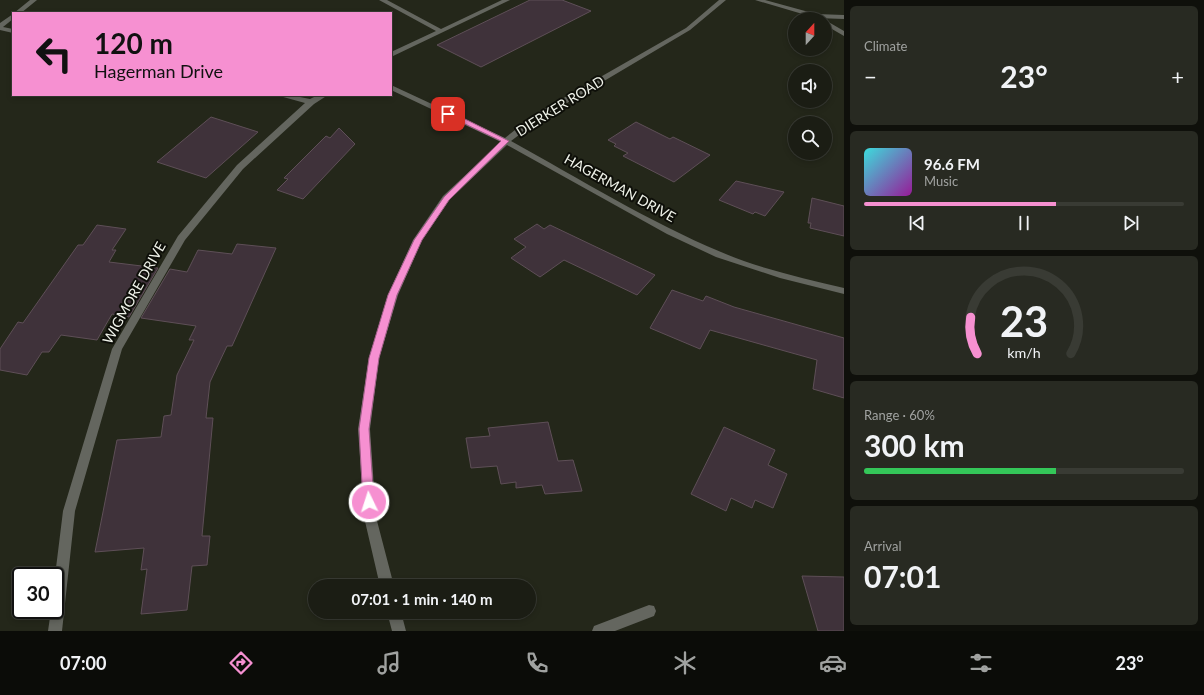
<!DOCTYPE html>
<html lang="en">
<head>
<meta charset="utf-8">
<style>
	:root { --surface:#1b1d14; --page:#282a22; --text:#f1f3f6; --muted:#a0a2a0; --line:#393b34; --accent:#f690d1 }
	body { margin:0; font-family:Lato,sans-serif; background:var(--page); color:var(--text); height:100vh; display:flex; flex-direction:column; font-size:15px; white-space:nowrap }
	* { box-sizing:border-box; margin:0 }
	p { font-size:13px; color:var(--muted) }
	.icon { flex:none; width:22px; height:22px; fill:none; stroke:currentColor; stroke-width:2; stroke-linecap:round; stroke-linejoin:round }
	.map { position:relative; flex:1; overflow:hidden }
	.details { display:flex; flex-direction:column; gap:6px; padding:6px; background:#0f100b; width:360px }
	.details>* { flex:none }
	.top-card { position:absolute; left:12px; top:12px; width:380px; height:84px; border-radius:0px; box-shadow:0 2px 6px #0003,0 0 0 1px var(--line); background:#f690d1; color:#111; overflow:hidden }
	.needle { width:26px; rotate:21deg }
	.fabs { position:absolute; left:788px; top:12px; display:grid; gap:8px }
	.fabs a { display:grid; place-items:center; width:44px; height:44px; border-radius:50%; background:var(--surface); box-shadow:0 2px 6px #0003,0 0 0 1px var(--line); font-size:20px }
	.speed { position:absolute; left:12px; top:567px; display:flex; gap:8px; font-size:20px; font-weight:700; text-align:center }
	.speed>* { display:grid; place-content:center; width:52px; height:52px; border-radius:50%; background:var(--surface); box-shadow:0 2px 6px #0003,0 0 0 1px var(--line); line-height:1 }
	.speed .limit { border:2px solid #111; border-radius:6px; background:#fff; color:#111 }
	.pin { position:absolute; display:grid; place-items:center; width:34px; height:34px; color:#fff; margin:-17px; border-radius:8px; box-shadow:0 2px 6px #0006 }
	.me { position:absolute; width:44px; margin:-22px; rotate:356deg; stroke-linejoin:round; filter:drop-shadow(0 0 3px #0008) }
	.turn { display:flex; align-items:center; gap:14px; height:84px; padding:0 16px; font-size:18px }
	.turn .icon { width:52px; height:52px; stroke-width:2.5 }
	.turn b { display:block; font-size:28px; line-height:34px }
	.big { font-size:30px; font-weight:700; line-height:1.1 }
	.details .card { flex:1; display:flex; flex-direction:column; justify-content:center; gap:6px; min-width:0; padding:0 14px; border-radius:6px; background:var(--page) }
	.details .dial { align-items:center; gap:0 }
	.dial svg { height:104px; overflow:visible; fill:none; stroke:var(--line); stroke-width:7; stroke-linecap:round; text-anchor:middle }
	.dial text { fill:var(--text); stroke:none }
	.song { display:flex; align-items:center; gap:12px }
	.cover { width:48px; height:48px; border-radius:6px; background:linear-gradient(135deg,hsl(180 70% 55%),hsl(300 70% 35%)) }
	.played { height:4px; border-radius:2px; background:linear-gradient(90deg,var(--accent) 60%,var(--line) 60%) }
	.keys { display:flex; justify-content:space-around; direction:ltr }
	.heat { display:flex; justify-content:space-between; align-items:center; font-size:22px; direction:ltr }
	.charge { height:6px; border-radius:3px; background:linear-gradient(90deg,#34c759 60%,var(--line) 0) }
	.trip { position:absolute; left:308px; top:579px; width:228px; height:40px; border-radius:20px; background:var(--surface); box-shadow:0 2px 6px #0003,0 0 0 1px var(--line); font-weight:700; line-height:40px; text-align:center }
	.tab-bar { display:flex; height:64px; justify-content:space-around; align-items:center; background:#0b0c08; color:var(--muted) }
	.tab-bar .icon { width:28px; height:28px }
	.tab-bar .current { color:var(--accent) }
	.tab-bar b { font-size:18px; color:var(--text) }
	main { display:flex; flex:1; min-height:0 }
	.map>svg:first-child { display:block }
	.building { fill:#3f323a; stroke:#5e4f57 }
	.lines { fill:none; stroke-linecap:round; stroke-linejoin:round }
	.lane { fill:#64665f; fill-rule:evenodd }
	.street { fill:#64665f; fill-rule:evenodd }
	.route { fill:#f690d1; stroke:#a05e88 }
	.labels { text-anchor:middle; stroke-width:4; stroke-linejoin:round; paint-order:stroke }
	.street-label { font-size:14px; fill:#eff2e9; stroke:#0e0f09 }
</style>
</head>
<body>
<main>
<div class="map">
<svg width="844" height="631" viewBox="0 0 844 631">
	<rect width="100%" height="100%" fill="#24271a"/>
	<path class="building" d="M 530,0 L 562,0 L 591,11 L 481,67 L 437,45 Z
		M 211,117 L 258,132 L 206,178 L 157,162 Z
		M 636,122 L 670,139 L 673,137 L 710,155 L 674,182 L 623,156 L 628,153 L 614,146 L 616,144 L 608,140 Z
		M 339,128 L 355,144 L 303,199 L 277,190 L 288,179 L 284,178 L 326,136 L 330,138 Z
		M 736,181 L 784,192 L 765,216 L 755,212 L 753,214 L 719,200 Z
		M 812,198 L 844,206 L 844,236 L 810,228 L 811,223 L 808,223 Z
		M 537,224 L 544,229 L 550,225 L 655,275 L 637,295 L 564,260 L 540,277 L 511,258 L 526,247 L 514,239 Z
		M 97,225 L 126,229 L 112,250 L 116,250 L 109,262 L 158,268 L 129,317 L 112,314 L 97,340 L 61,335 L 49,352 L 42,352 L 27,375 L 0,370 L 0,349 L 18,322 L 23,323 L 78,245 L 83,245 Z
		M 237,244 L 276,248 L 232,346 L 227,346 L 210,382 L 206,418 L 213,418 L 202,536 L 210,536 L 207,565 L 192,566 L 187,610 L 141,614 L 147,569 L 141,570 L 144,548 L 95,552 L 103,512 L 117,440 L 161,437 L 164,416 L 171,415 L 177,375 L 194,340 L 189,340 L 196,326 L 141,318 L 170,269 L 187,272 L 198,250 L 232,254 Z
		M 672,290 L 703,301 L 706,296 L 734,307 L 844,338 L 844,398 L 813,389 L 817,360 L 710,330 L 700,349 L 650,328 Z
		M 548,422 L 558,461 L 573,460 L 582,491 L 545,494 L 542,485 L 516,488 L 516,482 L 501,484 L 497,466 L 471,468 L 466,438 L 490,436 L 488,428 Z
		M 724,427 L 775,450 L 768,465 L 787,474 L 773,508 L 755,500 L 752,508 L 731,498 L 726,511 L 691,494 Z
		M 802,576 L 844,577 L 844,631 L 818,631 Z"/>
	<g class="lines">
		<path class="lane" d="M 755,0 L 765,0 L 816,14 L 844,15 L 844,19 L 816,18 Z
			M 825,20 L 844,31 L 844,36 L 825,25 Z"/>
		<path class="street" d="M 30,0 L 37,0 L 21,13 L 14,13 Z
			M 379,0 L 387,0 L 441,29 L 502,0 L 510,0 L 391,57 L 391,52 L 436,31 Z
			M 719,0 L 726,0 L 690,30 L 540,119 L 511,141 C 580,179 649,222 721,252 C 760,269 803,278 844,288 L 844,294 L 780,278 L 716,257 L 667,234 L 507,145 L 449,200 L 422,240 L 398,295 L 379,358 L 370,429 L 376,517 L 394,586 L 380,586 L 364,517 L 358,429 L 369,358 L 388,295 L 413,240 L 443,196 L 501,142 L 391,90 L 391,85 L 505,138 L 534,115 L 686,28 Z
			M 13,14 L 13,19 L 3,27 L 13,29 L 13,33 L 0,30 L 0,23 Z
			M 276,95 L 290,95 L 310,99 L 318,95 L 328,95 L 314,104 L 243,169 L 185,240 L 122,349 L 75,511 L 62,631 L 48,631 L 51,610 L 55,610 L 55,576 L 63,511 L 112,349 L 178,236 L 237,165 L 305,103 Z
			M 649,605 L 654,606 L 656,611 L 654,616 L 615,631 L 592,631 L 594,626 Z
			M 387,612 L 401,612 L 406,631 L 392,631 Z"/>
	</g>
	<path class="route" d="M 446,112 L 451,112 L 509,141 L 449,200 L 422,240 L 397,295 L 379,358 L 369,429 L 374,502 L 373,506 L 369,507 L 365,506 L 363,502 L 359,429 L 369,358 L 388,295 L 414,240 L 444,197 L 501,141 L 446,115 Z"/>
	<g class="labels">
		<g class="street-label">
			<text transform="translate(560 106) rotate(-32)" y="5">DIERKER ROAD</text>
			<text transform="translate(620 188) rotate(29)" y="5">HAGERMAN DRIVE</text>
			<text transform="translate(134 293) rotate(-61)" y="5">WIGMORE DRIVE</text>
		</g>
	</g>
</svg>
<div class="fabs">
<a><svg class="needle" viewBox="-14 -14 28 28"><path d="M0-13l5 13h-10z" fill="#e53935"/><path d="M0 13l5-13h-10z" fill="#a0a2a0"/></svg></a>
<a><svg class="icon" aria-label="sound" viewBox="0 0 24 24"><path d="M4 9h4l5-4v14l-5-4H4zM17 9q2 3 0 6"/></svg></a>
<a><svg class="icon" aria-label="search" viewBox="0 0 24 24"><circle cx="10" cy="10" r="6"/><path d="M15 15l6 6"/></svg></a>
</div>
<div class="speed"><div class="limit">30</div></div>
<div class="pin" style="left:448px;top:114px;background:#d93025"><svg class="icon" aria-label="arrive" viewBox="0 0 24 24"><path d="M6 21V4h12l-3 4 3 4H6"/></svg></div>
<svg class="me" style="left:369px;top:502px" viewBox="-20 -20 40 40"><circle r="17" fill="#f690d1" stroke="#fff" stroke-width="3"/><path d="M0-11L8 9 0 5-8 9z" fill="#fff"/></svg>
<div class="trip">07:01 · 1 min · 140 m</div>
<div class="top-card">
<div class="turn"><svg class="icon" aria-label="left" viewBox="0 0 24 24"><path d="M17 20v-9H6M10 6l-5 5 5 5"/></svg><div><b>120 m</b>Hagerman Drive</div></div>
</div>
</div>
<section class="details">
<div class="card"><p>Climate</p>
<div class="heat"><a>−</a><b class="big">23°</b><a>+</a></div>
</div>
<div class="card">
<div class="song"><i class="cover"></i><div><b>96.6 FM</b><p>Music</p></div></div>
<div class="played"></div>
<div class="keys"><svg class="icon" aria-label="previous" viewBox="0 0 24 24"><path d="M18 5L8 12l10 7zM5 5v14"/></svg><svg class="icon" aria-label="pause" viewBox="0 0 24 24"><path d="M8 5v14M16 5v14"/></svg><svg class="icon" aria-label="next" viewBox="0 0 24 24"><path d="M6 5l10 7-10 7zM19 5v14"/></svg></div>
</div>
<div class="card dial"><svg viewBox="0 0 100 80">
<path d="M14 69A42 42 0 1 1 86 69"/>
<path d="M14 69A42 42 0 0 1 9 41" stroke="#f690d1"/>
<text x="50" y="56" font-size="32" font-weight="700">23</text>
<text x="50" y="72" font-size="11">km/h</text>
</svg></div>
<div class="card"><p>Range · 60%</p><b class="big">300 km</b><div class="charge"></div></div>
<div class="card"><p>Arrival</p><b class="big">07:01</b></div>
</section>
</main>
<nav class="tab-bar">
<b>07:00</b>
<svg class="icon current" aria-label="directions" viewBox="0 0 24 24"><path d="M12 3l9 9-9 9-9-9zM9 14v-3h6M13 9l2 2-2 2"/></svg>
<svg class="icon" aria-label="music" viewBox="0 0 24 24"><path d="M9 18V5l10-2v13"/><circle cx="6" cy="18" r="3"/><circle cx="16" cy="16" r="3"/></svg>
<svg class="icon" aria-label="phone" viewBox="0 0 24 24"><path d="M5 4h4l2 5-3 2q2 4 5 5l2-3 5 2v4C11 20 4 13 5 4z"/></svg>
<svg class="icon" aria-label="climate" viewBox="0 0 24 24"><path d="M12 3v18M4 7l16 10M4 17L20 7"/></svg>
<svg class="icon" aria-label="car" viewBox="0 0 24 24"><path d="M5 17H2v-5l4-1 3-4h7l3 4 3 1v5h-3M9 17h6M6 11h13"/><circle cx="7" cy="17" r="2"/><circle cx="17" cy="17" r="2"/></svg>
<svg class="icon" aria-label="filters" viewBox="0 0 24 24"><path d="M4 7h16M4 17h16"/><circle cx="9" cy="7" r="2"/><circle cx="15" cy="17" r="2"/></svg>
<b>23°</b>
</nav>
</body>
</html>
